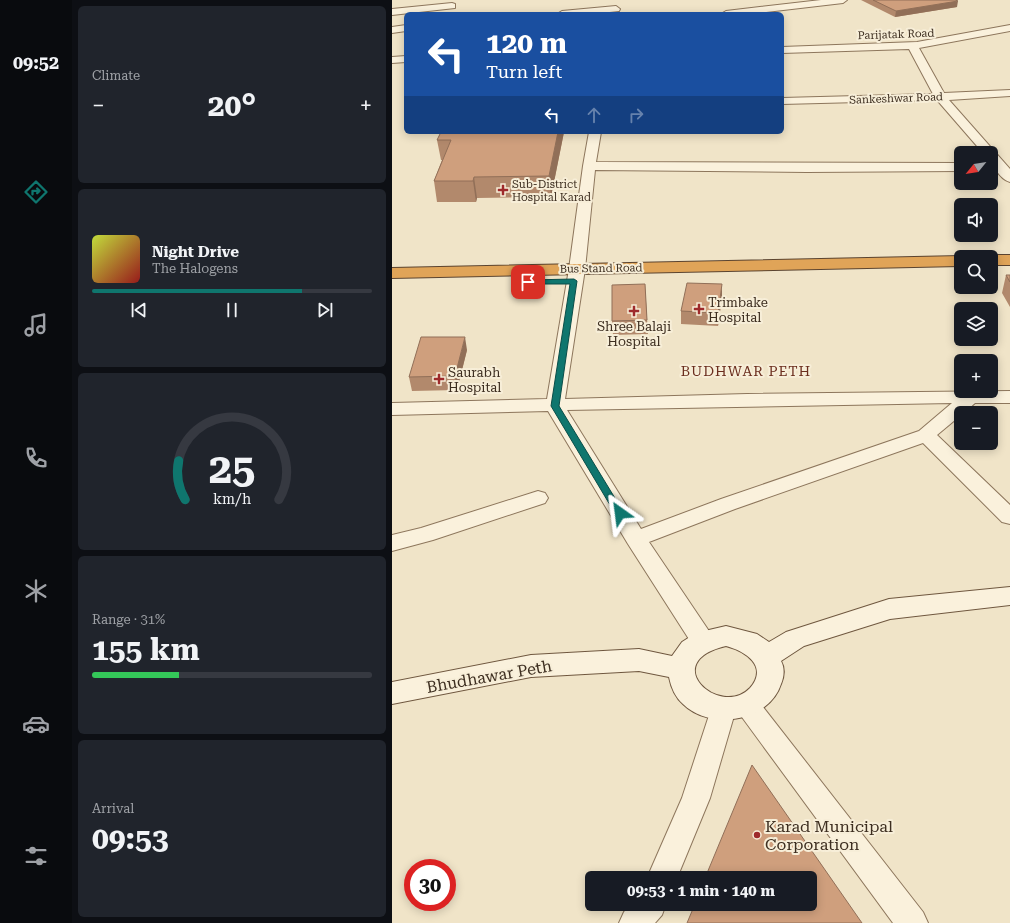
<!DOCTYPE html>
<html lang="en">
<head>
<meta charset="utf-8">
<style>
	:root { --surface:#171b24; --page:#20242c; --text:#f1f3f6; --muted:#9ea1a6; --line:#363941; --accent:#0f766e }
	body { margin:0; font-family:"Roboto Serif",serif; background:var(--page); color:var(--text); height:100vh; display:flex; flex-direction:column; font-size:15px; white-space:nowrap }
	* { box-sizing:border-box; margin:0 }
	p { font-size:13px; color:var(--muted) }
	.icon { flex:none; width:22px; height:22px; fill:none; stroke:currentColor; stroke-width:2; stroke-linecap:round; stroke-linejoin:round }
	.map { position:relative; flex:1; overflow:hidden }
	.panel { display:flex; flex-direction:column; gap:6px; padding:6px; background:#0d0f14; width:320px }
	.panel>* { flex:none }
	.banner { position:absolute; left:12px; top:12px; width:380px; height:122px; border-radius:6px; box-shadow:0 2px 10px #0003; background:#1a4fa0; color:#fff; overflow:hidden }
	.needle { width:26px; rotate:240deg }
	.fabs { position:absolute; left:562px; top:146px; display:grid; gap:8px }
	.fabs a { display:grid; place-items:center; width:44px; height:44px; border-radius:6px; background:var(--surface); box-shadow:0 2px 10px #0003; font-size:20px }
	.speed { position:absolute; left:12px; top:859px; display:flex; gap:8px; font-size:20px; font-weight:700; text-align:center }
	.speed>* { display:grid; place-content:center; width:52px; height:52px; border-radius:50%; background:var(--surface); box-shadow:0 2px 10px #0003; line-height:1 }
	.speed .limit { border:6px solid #d22; background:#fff; color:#111 }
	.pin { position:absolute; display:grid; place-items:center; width:34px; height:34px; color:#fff; margin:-17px; border-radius:8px; box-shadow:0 2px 6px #0006 }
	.me { position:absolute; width:44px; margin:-22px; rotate:329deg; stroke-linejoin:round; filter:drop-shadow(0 0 3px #0008) }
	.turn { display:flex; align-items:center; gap:14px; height:84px; padding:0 16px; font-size:18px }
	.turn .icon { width:52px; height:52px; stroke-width:2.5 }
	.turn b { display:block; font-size:28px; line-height:34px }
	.lanes { display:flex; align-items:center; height:38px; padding:0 16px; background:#0003; justify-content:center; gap:20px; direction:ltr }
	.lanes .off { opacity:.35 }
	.big { font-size:30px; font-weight:700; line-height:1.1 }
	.panel .card { flex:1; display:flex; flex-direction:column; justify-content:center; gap:6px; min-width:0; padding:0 14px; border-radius:6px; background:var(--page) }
	.panel .dial { align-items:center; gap:0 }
	.dial svg { height:104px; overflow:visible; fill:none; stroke:var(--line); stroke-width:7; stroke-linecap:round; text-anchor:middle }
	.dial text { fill:var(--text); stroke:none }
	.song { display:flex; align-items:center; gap:12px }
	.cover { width:48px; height:48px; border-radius:6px; background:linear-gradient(135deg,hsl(70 70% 55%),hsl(0 70% 35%)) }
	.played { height:4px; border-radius:2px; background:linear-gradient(90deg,var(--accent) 75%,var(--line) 75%) }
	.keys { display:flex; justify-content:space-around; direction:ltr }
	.heat { display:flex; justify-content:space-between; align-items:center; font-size:22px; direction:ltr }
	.charge { height:6px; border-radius:3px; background:linear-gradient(90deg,#34c759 31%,var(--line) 0) }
	.trip { position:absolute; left:193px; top:871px; width:232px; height:40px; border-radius:6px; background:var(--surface); box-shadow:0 2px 10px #0003; font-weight:700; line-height:40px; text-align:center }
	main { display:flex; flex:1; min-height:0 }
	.menu { display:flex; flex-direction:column; width:72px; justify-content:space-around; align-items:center; background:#090b0e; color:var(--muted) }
	.menu .icon { width:28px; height:28px }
	.menu .on { color:var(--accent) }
	.menu b { font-size:18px; color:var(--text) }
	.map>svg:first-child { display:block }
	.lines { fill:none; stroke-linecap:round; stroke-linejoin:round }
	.street-casing { stroke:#8d765c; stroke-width:2 }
	.secondary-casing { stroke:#6f573f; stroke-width:2 }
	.highway-casing { stroke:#5b4430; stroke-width:2 }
	.street { fill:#faf1dc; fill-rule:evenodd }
	.secondary { fill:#faf1dc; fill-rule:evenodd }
	.highway { fill:#e0a458; fill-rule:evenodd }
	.wall { fill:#b2896c }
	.shaded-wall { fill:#916f58 }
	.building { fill:#cf9f7d; stroke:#916f58 }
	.route { fill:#0f766e; stroke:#0a4d48 }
	.poi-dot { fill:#9e2a2b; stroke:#f7eed8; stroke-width:1.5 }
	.labels { text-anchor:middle; stroke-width:4; stroke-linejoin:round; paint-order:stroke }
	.far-street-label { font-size:11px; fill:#3d2e20; stroke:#f7eed8 }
	.far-poi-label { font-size:11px; fill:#3d2e20; stroke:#f7eed8; text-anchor:start }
	.poi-label { font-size:13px; fill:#3d2e20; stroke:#f7eed8; text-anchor:start }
	.neighbourhood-label { font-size:14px; letter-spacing:1px; fill:#6b2e1e; stroke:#f7eed8 }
	.near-street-label { font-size:16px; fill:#3d2e20; stroke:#f7eed8 }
	.near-poi-label { font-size:16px; fill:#3d2e20; stroke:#f7eed8; text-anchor:start }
</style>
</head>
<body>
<main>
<nav class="menu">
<b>09:52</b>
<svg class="icon on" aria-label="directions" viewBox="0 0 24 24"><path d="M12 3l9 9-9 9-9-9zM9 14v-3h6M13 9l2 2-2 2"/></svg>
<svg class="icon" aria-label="music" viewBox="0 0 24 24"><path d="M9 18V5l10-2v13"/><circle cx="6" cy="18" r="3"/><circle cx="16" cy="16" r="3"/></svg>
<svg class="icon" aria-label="phone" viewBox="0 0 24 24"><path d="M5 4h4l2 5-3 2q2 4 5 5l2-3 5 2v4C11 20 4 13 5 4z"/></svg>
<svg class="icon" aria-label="climate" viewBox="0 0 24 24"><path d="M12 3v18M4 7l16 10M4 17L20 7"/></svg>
<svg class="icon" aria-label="car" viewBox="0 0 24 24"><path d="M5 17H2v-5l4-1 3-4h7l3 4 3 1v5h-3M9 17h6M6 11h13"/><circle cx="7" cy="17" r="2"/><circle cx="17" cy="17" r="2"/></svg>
<svg class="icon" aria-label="filters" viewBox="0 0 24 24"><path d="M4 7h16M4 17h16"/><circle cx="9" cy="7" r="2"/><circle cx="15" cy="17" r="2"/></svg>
</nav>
<section class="panel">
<div class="card"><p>Climate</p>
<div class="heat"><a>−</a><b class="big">20°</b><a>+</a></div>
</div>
<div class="card">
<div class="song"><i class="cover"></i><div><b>Night Drive</b><p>The Halogens</p></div></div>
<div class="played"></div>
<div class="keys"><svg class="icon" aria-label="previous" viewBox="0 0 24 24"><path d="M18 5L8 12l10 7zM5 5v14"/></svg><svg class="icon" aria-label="pause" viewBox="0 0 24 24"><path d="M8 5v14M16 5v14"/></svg><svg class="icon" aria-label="next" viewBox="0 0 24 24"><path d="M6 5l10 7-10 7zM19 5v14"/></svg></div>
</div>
<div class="card dial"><svg viewBox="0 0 100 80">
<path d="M14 69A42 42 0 1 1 86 69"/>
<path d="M14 69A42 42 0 0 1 9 39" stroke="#0f766e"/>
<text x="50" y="56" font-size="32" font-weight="700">25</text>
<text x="50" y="72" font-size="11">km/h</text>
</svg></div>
<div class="card"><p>Range · 31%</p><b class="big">155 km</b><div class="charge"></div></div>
<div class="card"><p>Arrival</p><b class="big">09:53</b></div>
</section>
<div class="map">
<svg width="618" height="923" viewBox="0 0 618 923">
	<rect width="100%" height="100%" fill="#f0e4c8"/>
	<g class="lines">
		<g class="street-casing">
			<path id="street" d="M 429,0 L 455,0 L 451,3 L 357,14 L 329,14 L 334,11 Z
				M 60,3 L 63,4 L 63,8 L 0,15 L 0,9 Z
				M 224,6 L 228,9 L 227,11 L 199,14 L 165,14 L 170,11 Z
				M 14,25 L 14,31 L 0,33 L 0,27 Z
				M 618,25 L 618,31 L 527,48 L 552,93 L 618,90 L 618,96 L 557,100 L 618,169 L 618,182 C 607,179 599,163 599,153 L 591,153 L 545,100 L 390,104 L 390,98 L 541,94 L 517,49 L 390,53 L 390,47 L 525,42 Z
				M 14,56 L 14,62 L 0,63 L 0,57 Z
				M 197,132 L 209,132 L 204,162 L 569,163 L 569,171 L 415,172 L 203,170 L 193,269 L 173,399 L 355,394 L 618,391 L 618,403 L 583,403 L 572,413 L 569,413 L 569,415 L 545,435 L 618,505 L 618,524 L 610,522 L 531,443 L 343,509 L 257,542 L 323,640 L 320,647 L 311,649 L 302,647 L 236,544 L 156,411 L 0,415 L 0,403 L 155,399 L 177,269 L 191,166 ZM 560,403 L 527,431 L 329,499 L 249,529 L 175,410 Z
				M 146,491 L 153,493 L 156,498 L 153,503 L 41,540 L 0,551 L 0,535 L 29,528 Z
				M 355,694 L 364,698 L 531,912 L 536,923 L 501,923 L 344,709 L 318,798 L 285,878 L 255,878 L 290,798 L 322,700 L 331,697 L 340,700 L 342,705 L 346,698 Z
				M 239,904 L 274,904 L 270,915 L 263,923 L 227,923 L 232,912 Z"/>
		</g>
		<g class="secondary-casing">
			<path id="secondary" d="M 618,587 L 618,605 L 498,619 L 412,646 L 389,661 C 393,668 392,677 389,684 C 377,722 318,731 291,704 C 283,697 279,687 277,677 L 247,671 L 139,677 L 0,704 L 0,682 L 139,655 L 247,649 L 280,656 L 290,642 L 304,633 L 334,626 L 365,634 L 377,642 L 394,632 L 497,599 ZM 334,646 C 353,651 377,666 358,688 C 328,719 265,662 334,646 Z"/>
		</g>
		<g class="highway-casing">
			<path id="highway" d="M 599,255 L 618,255 L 618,265 L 599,265 L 599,257 L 593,257 Z
				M 569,256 L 573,257 L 569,257 L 569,266 L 0,278 L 0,268 Z"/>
		</g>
		<use href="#street" class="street"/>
		<use href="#secondary" class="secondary"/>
		<use href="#highway" class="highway"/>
	</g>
	<path class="wall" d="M 469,0 L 563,0 L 565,7 L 503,17 Z
		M 172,132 L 159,197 L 85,198 L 84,202 L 45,202 L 42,181 L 50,160 L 49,160 L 45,140 Z
		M 614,275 L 618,275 L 618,307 L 610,293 Z
		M 253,284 L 256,334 L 221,335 L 220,321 Z
		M 330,297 L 326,326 L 289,324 L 289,311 Z
		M 75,350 L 65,390 L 20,391 L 17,377 Z"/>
	<path class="shaded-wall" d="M 566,1 L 565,7 L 503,17 L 504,11 Z
		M 166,132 L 172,132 L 159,197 L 157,176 Z
		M 82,177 L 85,198 L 84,202 L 81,181 Z
		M 330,284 L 330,297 L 326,326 L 326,313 Z
		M 73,337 L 75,350 L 65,390 L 63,376 Z"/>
	<path class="building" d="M 481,0 L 563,0 L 566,1 L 504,11 Z
		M 49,132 L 166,132 L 157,176 L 82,177 L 81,181 L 42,181 L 59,140 L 45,140 Z
		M 614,275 L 618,275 L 618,282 Z
		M 295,283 L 330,284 L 326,313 L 289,311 Z
		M 253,284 L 255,320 L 220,321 L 220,285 Z
		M 29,337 L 73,337 L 63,376 L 17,377 Z
		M 360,765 L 470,923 L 295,923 L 303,904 L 418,904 L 418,878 L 313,878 Z"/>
	<path class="route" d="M 182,279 L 185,281 L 167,406 L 232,513 L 228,516 L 224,515 L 159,406 L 178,284 L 136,284 L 133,282 L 136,280 Z"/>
	<g class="poi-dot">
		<path d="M109 184h4v4h4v4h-4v4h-4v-4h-4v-4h4z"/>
		<path d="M305 303h4v4h4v4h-4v4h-4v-4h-4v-4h4z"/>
		<path d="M240 305h4v4h4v4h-4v4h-4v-4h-4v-4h4z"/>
		<path d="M45 373h4v4h4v4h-4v4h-4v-4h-4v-4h4z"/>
		<circle cx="365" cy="835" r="4"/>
	</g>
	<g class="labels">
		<g class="far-street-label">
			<text transform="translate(504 34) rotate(-2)" y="4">Parijatak Road</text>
			<text transform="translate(504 98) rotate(-2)" y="4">Sankeshwar Road</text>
			<text transform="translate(209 268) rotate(-1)" y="4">Bus Stand Road</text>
		</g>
		<g class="far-poi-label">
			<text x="120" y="188">Sub-District<tspan x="120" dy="13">Hospital Karad</tspan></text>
		</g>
		<g class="poi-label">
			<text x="316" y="307">Trimbake<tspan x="316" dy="15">Hospital</tspan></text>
			<text x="242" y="331" text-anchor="middle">Shree Balaji<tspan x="242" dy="15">Hospital</tspan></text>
			<text x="56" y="377">Saurabh<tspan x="56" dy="15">Hospital</tspan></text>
		</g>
		<g class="neighbourhood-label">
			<text x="354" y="376">BUDHWAR PETH</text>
		</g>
		<g class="near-street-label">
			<text transform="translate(97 676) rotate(-10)" y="6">Bhudhawar Peth</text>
		</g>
		<g class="near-poi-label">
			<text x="373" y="832">Karad Municipal<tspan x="373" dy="18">Corporation</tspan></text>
		</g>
	</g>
</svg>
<div class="fabs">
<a><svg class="needle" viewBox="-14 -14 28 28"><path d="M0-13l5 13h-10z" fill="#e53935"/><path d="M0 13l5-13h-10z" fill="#9ea1a6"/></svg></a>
<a><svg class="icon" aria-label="sound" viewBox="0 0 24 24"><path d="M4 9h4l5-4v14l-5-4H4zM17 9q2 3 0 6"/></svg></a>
<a><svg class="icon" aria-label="search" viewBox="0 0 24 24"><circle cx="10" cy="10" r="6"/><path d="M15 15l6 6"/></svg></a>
<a><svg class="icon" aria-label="layers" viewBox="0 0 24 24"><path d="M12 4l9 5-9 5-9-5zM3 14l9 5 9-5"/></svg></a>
<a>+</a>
<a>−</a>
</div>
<div class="speed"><div class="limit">30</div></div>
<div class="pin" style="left:136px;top:282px;background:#d93025"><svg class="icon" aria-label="arrive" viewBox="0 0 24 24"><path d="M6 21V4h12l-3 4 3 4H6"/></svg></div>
<svg class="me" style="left:228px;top:513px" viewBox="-20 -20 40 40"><path d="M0-17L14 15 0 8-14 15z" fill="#0f766e" stroke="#fff" stroke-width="4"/></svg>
<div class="trip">09:53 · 1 min · 140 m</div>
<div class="banner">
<div class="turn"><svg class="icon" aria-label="left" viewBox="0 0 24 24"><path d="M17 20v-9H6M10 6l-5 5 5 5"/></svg><div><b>120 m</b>Turn left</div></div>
<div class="lanes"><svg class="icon" aria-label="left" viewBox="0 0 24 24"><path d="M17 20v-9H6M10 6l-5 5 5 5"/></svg><svg class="icon off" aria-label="ahead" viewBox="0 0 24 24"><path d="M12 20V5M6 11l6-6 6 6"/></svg><svg class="icon off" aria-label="right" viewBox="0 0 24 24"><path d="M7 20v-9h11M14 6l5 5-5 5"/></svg></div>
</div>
</div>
</main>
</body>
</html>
